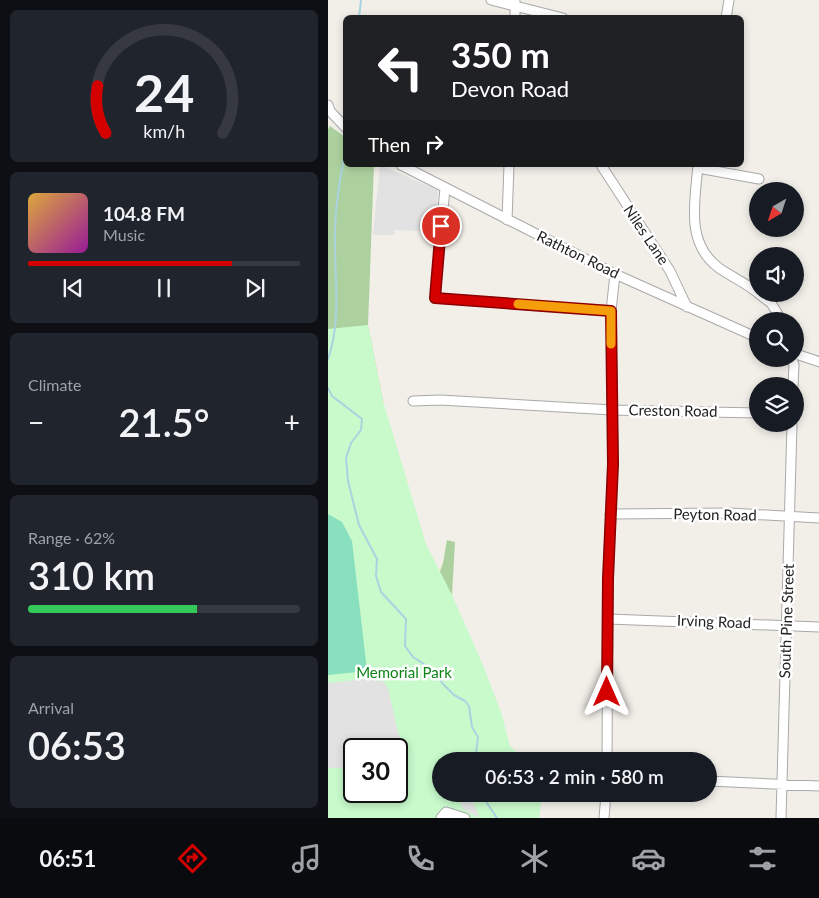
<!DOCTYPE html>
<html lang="en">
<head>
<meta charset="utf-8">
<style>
	:root { --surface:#171b24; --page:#20242c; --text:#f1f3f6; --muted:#9ea1a6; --line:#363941; --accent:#d40000 }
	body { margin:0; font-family:Lato,sans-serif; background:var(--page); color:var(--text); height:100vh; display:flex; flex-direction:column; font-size:19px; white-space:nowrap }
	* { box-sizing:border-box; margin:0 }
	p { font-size:16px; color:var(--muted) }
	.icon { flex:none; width:28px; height:28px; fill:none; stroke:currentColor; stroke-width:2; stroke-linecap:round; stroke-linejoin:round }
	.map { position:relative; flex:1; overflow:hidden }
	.drawer { display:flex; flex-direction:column; gap:10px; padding:10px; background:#0d0f14; width:328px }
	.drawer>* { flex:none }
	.hud { position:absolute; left:15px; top:15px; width:401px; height:152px; border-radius:8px; box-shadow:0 2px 8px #0003; background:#202124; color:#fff; overflow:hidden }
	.needle { width:32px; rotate:219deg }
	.buttons { position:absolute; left:421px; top:182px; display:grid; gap:10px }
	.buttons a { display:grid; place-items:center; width:55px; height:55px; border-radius:50%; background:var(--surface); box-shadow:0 2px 8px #0003; font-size:25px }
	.speed { position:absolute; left:15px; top:738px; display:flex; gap:10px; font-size:25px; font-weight:700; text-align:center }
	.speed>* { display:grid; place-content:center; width:65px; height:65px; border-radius:50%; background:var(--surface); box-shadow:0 2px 8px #0003; line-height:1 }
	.speed .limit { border:2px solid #111; border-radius:8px; background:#fff; color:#111 }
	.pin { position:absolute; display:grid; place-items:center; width:42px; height:42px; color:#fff; margin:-21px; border:2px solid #fff; border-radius:50%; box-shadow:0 1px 5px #0007 }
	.me { position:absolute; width:55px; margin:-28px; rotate:0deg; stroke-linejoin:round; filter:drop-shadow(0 0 4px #0008) }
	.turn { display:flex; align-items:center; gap:18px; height:105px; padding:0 25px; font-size:22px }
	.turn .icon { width:65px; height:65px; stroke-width:2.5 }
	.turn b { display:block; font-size:35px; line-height:42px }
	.then { display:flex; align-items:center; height:48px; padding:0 25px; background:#0003; gap:10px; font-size:19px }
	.big { font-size:38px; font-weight:600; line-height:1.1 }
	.drawer .card { flex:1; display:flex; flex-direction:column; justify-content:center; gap:8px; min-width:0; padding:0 18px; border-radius:8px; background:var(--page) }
	.drawer .dial { align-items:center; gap:0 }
	.dial svg { height:130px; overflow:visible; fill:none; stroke:var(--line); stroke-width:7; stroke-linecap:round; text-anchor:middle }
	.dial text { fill:var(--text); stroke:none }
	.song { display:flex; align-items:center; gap:15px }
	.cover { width:60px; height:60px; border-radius:8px; background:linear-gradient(135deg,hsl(40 70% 55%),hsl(300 70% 35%)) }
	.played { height:5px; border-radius:2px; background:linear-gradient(90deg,var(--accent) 75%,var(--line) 75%) }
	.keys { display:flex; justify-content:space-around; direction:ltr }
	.heat { display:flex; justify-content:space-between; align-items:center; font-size:28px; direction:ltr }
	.charge { height:8px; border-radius:4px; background:linear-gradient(90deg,#34c759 62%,var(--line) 0) }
	.trip { position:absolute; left:104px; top:752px; width:285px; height:50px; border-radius:25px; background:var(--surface); box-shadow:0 2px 8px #0003; font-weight:600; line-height:50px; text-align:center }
	.tabs { display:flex; height:80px; justify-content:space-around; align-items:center; background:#090b0e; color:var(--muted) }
	.tabs .icon { width:35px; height:35px }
	.tabs .selected { color:var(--accent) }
	.tabs b { font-size:22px; color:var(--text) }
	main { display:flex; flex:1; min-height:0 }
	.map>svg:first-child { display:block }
	.forest { fill:#add19e }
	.park { fill:#c8facc; fill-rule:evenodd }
	.pitch { fill:#88e0be }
	.parking { fill:#e2e2e2 }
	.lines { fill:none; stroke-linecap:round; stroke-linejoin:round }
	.stream { stroke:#aad3df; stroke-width:2 }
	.minor-casing { stroke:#a9a9a9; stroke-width:11 }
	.minor { stroke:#fff; stroke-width:9 }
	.route-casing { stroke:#8a0000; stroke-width:12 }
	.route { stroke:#d40000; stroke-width:9 }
	.slow { stroke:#f59e0b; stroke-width:9 }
	.labels { text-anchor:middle; stroke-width:5; stroke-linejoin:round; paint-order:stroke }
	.street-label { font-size:15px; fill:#222; stroke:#fff }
	.park-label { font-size:15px; fill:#0c8416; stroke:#fff }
</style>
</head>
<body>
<main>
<section class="drawer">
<div class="card dial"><svg viewBox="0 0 100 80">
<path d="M14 69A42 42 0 1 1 86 69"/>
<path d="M14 69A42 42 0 0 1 9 40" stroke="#d40000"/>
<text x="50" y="56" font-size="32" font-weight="700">24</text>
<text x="50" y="72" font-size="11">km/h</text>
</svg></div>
<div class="card">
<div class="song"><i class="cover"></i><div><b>104.8 FM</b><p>Music</p></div></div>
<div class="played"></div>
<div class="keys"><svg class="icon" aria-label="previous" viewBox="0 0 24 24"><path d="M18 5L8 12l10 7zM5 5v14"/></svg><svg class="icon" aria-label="pause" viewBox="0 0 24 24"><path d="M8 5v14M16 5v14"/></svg><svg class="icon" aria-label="next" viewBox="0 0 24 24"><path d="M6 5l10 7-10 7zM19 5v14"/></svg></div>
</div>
<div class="card"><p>Climate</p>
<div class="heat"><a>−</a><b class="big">21.5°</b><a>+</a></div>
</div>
<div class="card"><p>Range · 62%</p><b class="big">310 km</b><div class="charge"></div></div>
<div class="card"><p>Arrival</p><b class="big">06:53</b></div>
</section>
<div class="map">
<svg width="492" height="818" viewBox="0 0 492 818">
	<rect width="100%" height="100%" fill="#f2efe9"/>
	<path class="forest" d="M 2,126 L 17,137 L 18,165 L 46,165 L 40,325 L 55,401 L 40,437 L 27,444 L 27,460 L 32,470 L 32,492 L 35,519 L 42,537 L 55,563 L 62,592 L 89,631 L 108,668 L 114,672 L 116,667 L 113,657 L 99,641 L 95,619 L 115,563 L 119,540 L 127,542 L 124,595 L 115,605 L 113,617 L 115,634 L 134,685 L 143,697 L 167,718 L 166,732 L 153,749 L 155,761 L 131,761 L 125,745 L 125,704 L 108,692 L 85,670 L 43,670 L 34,558 L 23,528 L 11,512 L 18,494 C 3,472 12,444 17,419 L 0,406 L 0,129 Z"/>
	<path class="park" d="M 40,325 L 55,401 L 98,544 L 124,595 L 155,665 L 174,715 L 182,746 L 199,761 L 112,761 L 112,794 L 214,794 L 211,818 L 0,818 L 0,329 ZM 26,749 L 69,749 L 69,791 L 26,791 Z"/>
	<path class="pitch" d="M 0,514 L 14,522 L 24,541 L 39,671 L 0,675 Z"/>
	<path class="parking" d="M 52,165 L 110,190 L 108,232 L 67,230 L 66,235 L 45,235 Z
		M 38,679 L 55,681 L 60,688 L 77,762 L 69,763 L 69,749 L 26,749 L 26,774 L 13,768 L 0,768 L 0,683 Z
		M 130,794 L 143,794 L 151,818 L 135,809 Z"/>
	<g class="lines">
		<path class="stream" d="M 31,18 L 33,0
			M 0,359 C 13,322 7,283 7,244 C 6,211 11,181 18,149
			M 0,388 L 4,396 L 34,419 L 33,430 L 23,443 L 18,458 L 20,481 L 31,525 L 49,559 L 48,576 L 53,592 L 78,619 L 77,646 L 85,657 L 105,670 L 115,684 L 126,695 L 137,701 L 141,706 L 144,727 L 150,737 L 147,761
			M 153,794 L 169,818"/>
		<g class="minor-casing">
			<path id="minor" d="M 163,0 L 235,18
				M 187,18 L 187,0
				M 398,18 L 401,0
				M 0,105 L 2,111 L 18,128
				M 73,165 L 287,274 L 430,338
				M 273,165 L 342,271 L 359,307
				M 370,165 C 367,202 357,243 391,268 C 404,277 418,283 430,293
				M 370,168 L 431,179
				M 117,188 L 107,298 L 283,311
				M 179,220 L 181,165
				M 431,294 L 443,303 L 454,321
				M 468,354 L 492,362
				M 464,359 L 466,365 L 465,386
				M 85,401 L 112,400 L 284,410 L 430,413
				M 282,514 L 402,513 L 492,518
				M 280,619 L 492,627
				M 279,761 L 280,579 L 285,464 L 283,311 L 287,274
				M 380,781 L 492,786
				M 113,818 L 118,812 L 137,818
				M 276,818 L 278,794
				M 453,818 L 464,424"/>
		</g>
		<use href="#minor" class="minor"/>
	</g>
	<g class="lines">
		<g class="route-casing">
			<path id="route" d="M 113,226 L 107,298 L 283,311 L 285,464 L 280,579 L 279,692"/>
		</g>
		<use href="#route" class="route"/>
		<path class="slow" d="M 190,304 L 283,311 L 283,344"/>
	</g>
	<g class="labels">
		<g class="street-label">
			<text transform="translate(318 235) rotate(56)" y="5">Niles Lane</text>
			<text transform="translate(250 255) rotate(26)" y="5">Rathton Road</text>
			<text transform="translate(345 411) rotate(1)" y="5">Creston Road</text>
			<text transform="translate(387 515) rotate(1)" y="5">Peyton Road</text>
			<text transform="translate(459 621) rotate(-88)" y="5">South Pine Street</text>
			<text transform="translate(386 622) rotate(2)" y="5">Irving Road</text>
		</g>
		<g class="park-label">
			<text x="76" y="678">Memorial Park</text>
		</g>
	</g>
</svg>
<div class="buttons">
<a><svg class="needle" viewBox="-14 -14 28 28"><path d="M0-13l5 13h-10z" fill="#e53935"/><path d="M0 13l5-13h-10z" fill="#9ea1a6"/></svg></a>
<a><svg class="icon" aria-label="sound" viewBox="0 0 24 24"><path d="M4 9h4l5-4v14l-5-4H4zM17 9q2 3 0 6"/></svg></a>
<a><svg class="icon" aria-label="search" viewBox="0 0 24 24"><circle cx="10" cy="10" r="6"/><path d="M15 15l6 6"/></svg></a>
<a><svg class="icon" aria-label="layers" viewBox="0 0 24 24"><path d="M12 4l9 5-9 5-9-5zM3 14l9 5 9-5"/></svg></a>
</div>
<div class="speed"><div class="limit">30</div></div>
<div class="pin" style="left:113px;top:226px;background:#d93025"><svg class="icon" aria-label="arrive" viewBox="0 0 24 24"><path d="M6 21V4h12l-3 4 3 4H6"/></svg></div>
<svg class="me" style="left:279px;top:692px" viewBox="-20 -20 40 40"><path d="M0-17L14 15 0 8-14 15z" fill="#d40000" stroke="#fff" stroke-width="4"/></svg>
<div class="trip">06:53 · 2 min · 580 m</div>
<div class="hud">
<div class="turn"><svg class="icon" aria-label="left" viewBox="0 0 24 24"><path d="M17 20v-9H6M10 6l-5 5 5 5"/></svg><div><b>350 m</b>Devon Road</div></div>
<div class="then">Then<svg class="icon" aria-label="right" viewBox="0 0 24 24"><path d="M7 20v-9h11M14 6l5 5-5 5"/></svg></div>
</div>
</div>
</main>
<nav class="tabs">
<b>06:51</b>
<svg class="icon selected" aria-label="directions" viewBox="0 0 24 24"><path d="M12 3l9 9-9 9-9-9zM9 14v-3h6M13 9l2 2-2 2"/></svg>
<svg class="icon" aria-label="music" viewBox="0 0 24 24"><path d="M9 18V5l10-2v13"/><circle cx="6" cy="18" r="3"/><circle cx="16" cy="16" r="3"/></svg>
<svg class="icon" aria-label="phone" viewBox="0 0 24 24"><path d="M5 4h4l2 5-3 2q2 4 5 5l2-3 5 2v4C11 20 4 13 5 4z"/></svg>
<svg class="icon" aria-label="climate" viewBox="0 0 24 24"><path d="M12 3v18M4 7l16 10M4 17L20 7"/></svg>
<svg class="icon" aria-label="car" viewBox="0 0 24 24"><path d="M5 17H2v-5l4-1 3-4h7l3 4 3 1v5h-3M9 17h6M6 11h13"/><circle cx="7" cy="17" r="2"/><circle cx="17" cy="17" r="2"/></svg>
<svg class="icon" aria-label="filters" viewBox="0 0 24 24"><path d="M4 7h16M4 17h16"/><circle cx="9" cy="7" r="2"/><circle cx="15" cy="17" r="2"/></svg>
</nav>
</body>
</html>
